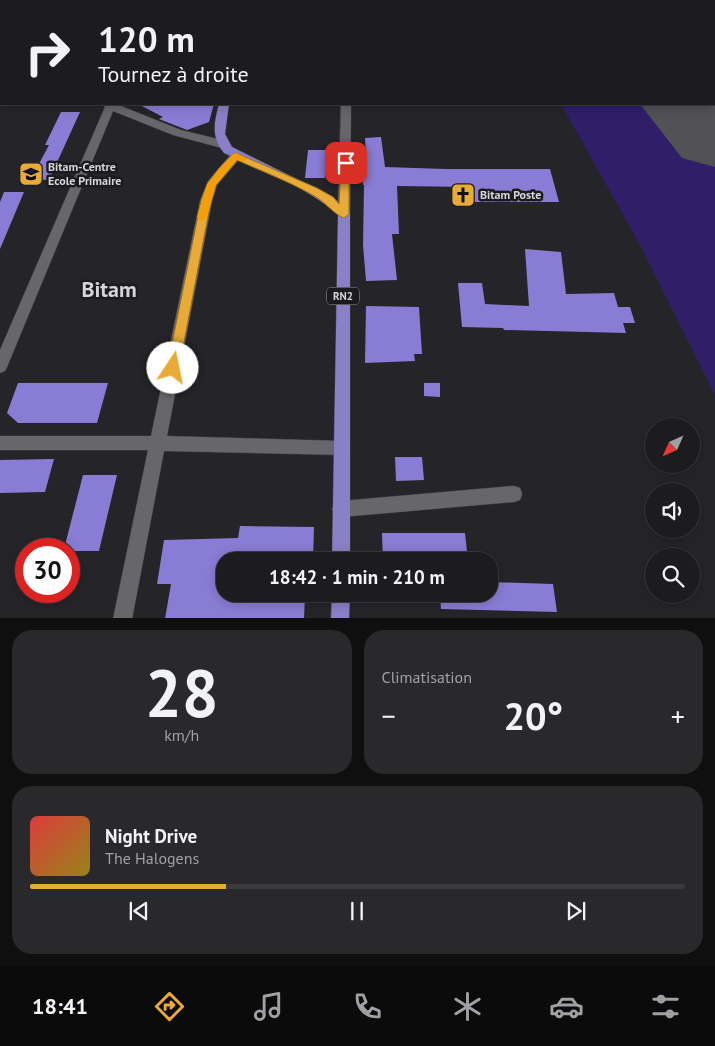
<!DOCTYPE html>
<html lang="fr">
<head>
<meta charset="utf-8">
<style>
	:root { --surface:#1c1b1e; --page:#29282b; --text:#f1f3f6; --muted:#a0a1a4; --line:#3a393c; --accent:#e9ab38 }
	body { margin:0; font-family:"PT Sans",sans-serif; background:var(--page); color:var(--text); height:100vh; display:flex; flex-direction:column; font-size:19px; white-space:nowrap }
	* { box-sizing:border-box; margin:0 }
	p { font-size:16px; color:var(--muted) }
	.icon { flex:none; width:28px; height:28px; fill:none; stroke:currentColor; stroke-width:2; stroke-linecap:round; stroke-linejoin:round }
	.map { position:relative; height:618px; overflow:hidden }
	.sheet { display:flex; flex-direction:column; gap:12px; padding:12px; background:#0f0f10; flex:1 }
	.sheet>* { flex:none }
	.top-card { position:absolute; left:0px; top:0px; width:715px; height:105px; box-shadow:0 2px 12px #0003,0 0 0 1px var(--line); background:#1c1b1e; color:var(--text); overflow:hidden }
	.needle { width:32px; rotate:225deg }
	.controls { position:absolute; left:645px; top:418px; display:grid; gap:10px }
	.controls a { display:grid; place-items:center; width:55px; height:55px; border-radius:50%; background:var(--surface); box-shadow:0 2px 12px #0003,0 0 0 1px var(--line); font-size:25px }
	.speed { position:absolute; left:15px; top:538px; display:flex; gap:10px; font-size:25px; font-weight:700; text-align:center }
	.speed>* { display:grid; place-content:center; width:65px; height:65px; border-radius:50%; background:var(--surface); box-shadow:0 2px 12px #0003,0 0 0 1px var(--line); line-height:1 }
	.speed .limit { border:8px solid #d22; background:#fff; color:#111 }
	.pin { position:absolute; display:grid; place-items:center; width:42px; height:42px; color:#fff; margin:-21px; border-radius:10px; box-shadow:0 2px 8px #0006 }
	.me { position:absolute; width:55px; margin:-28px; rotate:11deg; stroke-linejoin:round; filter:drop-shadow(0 0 4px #0008) }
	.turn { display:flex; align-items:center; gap:18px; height:105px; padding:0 15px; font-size:22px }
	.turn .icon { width:65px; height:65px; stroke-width:2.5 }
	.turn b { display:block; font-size:35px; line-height:42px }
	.big { font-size:38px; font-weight:700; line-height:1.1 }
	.sheet .tile { flex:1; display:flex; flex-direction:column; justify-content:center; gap:8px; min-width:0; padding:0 18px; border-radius:20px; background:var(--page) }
	.sheet .dial { align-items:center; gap:0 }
	.dial b { font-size:65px; line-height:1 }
	.song { display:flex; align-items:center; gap:15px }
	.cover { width:60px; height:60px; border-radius:8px; background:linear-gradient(135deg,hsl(0 70% 55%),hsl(50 70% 35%)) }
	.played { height:5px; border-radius:2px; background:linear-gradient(90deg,var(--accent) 30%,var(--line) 30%) }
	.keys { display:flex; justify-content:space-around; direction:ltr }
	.heat { display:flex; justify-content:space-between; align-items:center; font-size:28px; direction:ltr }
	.sheet .tiles { flex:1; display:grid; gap:12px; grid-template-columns:1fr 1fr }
	.tile:last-child { grid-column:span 2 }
	.trip { position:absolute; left:216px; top:552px; width:282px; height:50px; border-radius:20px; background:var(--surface); box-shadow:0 2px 12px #0003,0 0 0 1px var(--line); font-weight:700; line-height:50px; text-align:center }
	.tabs { display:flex; height:80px; justify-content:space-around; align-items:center; background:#0b0b0c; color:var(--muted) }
	.tabs .icon { width:35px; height:35px }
	.tabs .selected { color:var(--accent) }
	.tabs b { font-size:22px; color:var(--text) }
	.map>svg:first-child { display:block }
	.green { fill:#301e68 }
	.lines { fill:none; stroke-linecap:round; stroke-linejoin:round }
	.runway { fill:#525154; fill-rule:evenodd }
	.building { fill:#897cd4 }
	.minor-casing { stroke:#424244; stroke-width:1 }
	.trunk-casing { stroke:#424244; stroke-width:1 }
	.minor { fill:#67676b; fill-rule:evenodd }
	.trunk { fill:#8a80c7; fill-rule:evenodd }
	.route { fill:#e9ab38; stroke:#976f24 }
	.slow { fill:#f59e0b }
	.labels { text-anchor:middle; stroke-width:5; stroke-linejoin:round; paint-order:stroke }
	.shield { fill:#1b1b1e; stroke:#9d9da0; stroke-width:1 }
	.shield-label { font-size:11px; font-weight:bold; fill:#d5d5d7 }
	.poi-label { font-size:12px; font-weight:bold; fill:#d5d5d7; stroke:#1b1b1e; text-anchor:start }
	.town-label { font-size:22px; font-weight:bold; fill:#d5d5d7; stroke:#1b1b1e }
</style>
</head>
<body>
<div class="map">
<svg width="715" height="619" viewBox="0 0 715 619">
	<rect width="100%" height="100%" fill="#252428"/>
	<path class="green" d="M 714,79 L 715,80 L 715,395 L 640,245 L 561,104 L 714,104 Z"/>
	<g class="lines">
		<path class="runway" d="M 556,0 L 632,0 L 633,1 L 557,1 Z
			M 714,84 L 715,84 L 715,167 L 682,158 L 640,104 L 714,104 Z"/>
	</g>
	<path class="building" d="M 138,104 L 214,104 L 209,122 L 187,130 L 159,119 L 163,117 Z
		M 61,112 L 80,112 L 49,180 L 31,179 L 49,145 L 45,145 Z
		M 381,137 L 385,167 L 445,169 L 550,169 L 559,202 L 473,202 L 470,187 L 397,186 L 399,234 L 392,234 L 397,280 L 366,281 L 363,245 L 364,185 L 363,185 L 363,167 L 367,167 L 365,138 Z
		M 308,150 L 326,150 L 325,178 L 305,178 Z
		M 4,192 L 24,192 L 0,249 L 0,202 Z
		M 525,249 L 561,252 L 566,294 L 614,293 L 618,307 L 630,307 L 635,323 L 623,323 L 626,333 L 504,330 L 503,328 L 462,327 L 458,283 L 482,283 L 485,304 L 529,306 Z
		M 366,306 L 419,307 L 422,354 L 414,354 L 415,361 L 365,363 Z
		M 18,383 L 108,383 L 97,423 L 18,423 L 7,413 Z
		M 424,383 L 440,383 L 440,397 L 424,396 Z
		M 395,457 L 422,457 L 424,480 L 396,481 Z
		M 54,459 L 45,492 L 0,493 L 0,460 Z
		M 83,475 L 117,475 L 99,551 L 69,551 L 69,549 L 64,549 Z
		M 240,526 L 314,527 L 313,561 L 225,561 L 225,594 L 305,595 L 304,619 L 165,619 L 171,584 L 157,584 L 164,540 L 238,538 Z
		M 382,533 L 465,533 L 468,561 L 383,561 Z
		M 490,582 L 553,584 L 557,612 L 441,609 L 440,594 L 490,594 Z"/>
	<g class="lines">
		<g class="minor-casing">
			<path id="minor" d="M 0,13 L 1,13 L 1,19 L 0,19 Z
				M 0,52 L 1,52 L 1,58 L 0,58 Z
				M 102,104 L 116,104 L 181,130 L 226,141 L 228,144 L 222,148 L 173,135 L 113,111 L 7,367 L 5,371 L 0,373 L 0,350 L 105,107 Z
				M 341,104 L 351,104 L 350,214 L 344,218 L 338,214 Z
				M 236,152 L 242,156 L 217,185 L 212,201 L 167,436 L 342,441 L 348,443 L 350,448 L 348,453 L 342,455 L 164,451 L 132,619 L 113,619 L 148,450 L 0,450 L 0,436 L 151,436 L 200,201 L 208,181 L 232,153 Z
				M 514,486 L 520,488 L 522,494 L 520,500 L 514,502 L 341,517 L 335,515 L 332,509 L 335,503 L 341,501 Z"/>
		</g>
		<g class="trunk-casing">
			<path id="trunk" d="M 242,0 L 250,0 L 250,1 L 242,1 Z
				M 219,104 L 229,104 L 225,134 L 232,147 L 333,197 L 350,214 L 350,561 L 332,561 L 338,215 C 307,186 262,171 224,153 C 211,137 214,123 219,104 Z
				M 332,594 L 350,594 L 349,619 L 331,619 Z"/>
		</g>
		<use href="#minor" class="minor"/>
		<use href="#trunk" class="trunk"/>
	</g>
	<path class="route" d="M 236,153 L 317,188 L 333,197 L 339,204 L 341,163 L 342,161 L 349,161 L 349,214 L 344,218 C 335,215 325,202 316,197 C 291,182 263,172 237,160 L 216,184 L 211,201 L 179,368 L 177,372 L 173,373 L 168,372 L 167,368 L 201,201 C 208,179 217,170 233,154 Z"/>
	<path class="slow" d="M 236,153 L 248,159 L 243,162 L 237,160 L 216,185 L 207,217 L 202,221 L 199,220 L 197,217 L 207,184 L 233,154 Z"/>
	<defs>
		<g id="school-square" transform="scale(1.25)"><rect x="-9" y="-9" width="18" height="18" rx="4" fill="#e9ab38" stroke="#1b1b1e"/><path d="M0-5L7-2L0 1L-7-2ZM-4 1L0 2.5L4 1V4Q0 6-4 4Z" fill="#111"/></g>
		<g id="church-square" transform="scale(1.25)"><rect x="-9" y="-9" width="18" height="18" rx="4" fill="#e9ab38" stroke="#1b1b1e"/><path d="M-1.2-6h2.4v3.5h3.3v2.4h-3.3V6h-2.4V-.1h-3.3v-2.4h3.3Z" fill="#111"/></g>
	</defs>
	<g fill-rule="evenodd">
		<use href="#school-square" x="31" y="174"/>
		<use href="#church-square" x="463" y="195"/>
	</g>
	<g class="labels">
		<rect class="shield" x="327" y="287.5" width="32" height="17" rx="4"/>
		<g class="shield-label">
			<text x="343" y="300">RN2</text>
		</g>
		<g class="poi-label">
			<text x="48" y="171">Bitam-Centre<tspan x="48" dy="14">Ecole Primaire</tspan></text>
			<text x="480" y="199">Bitam Poste</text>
		</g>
		<g class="town-label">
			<text x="109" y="297">Bitam</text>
		</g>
	</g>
</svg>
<div class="controls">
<a><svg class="needle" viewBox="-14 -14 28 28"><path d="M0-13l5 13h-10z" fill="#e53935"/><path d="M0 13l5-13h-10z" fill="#a0a1a4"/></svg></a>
<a><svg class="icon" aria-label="sound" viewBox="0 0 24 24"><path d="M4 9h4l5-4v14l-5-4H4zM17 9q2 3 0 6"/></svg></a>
<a><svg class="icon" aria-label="search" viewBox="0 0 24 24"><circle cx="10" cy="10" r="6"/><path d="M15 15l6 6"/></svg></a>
</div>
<div class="speed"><div class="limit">30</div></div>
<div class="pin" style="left:346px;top:163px;background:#d93025"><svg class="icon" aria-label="arrive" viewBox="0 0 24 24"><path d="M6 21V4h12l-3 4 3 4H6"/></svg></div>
<svg class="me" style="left:173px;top:368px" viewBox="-20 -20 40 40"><circle r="19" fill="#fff"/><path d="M0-13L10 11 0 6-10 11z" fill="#e9ab38"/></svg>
<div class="trip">18:42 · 1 min · 210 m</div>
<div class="top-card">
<div class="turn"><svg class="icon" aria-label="right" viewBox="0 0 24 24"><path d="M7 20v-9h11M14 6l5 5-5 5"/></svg><div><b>120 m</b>Tournez à droite</div></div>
</div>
</div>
<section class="sheet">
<div class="tiles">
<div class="tile dial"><b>28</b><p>km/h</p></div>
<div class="tile"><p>Climatisation</p>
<div class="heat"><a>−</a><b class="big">20°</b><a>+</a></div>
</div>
<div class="tile">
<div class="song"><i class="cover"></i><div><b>Night Drive</b><p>The Halogens</p></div></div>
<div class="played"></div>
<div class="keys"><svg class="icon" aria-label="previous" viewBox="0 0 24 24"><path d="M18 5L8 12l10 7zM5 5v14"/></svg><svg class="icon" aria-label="pause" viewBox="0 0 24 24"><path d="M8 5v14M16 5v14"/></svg><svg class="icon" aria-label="next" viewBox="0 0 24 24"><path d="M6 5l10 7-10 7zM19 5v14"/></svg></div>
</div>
</div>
</section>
<nav class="tabs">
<b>18:41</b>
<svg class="icon selected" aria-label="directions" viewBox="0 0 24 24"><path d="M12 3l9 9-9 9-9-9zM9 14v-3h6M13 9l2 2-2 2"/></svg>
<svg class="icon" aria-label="music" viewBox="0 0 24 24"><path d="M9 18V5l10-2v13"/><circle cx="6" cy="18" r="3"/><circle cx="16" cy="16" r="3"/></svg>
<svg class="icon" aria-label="phone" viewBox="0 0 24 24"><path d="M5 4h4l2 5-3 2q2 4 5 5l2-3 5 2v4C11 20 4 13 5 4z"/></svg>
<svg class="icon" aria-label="climate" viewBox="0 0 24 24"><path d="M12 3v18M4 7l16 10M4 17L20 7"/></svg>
<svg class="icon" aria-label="car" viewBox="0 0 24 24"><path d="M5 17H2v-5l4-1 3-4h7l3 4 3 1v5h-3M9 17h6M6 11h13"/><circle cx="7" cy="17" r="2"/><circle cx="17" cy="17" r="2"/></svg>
<svg class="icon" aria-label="filters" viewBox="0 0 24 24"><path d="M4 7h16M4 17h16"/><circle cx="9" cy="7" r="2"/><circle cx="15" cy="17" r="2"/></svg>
</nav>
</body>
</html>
